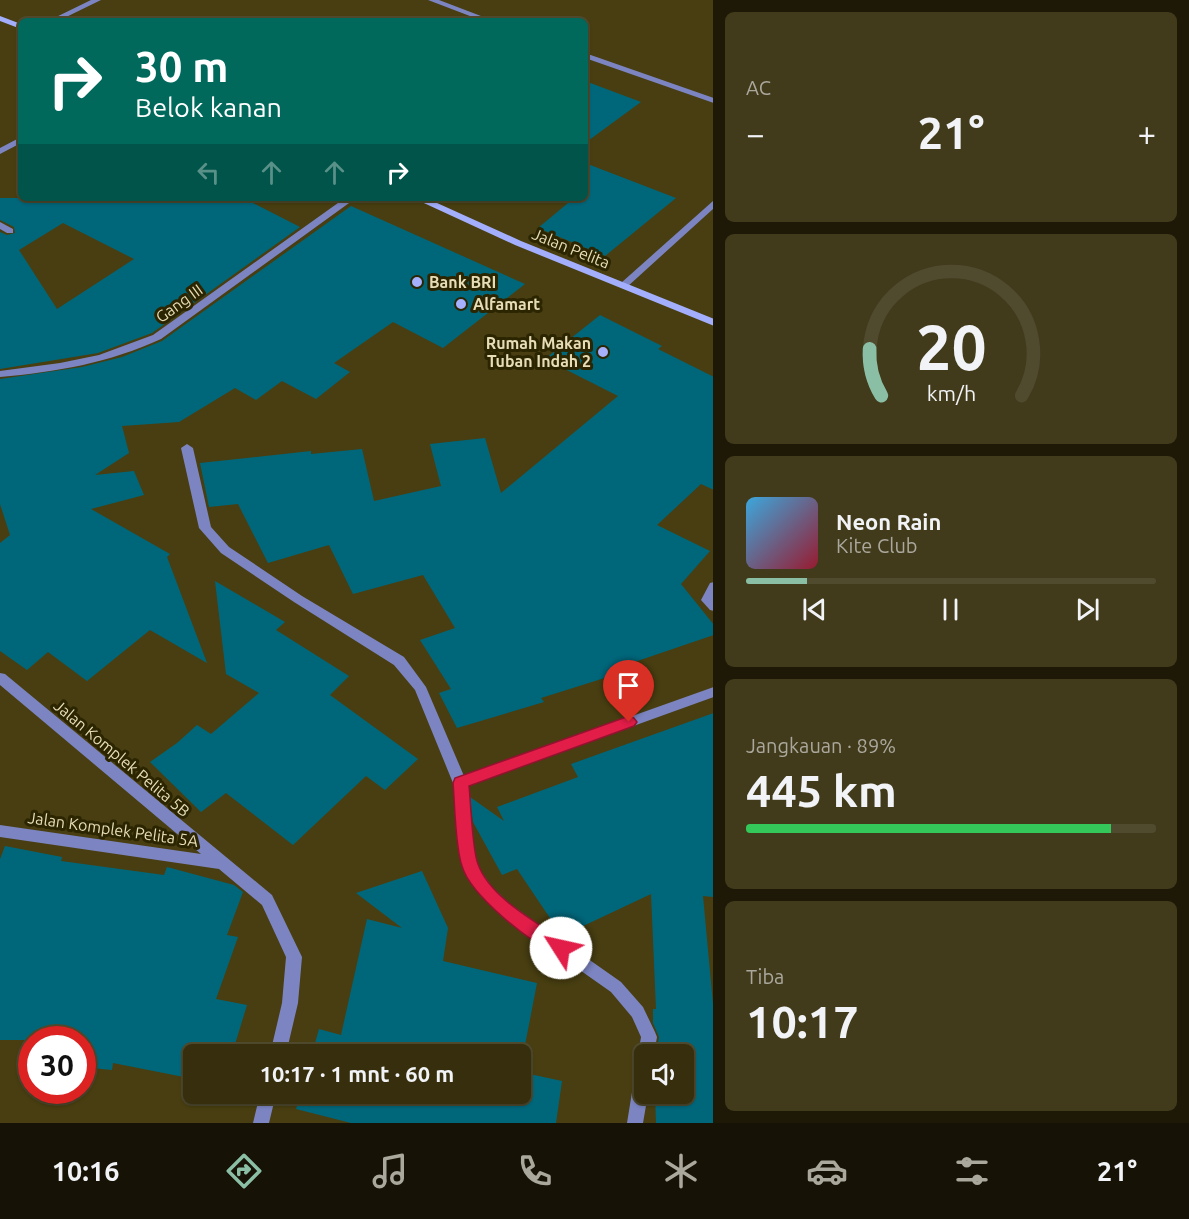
<!DOCTYPE html>
<html lang="id">
<head>
<meta charset="utf-8">
<style>
	:root { --surface:#362e0d; --page:#413a1b; --text:#f1f3f6; --muted:#aaa89d; --line:#504a2e; --accent:#8abfa5 }
	body { margin:0; font-family:Ubuntu,sans-serif; background:var(--page); color:var(--text); height:100vh; display:flex; flex-direction:column; font-size:22px; white-space:nowrap }
	* { box-sizing:border-box; margin:0 }
	p { font-size:20px; color:var(--muted) }
	.icon { flex:none; width:33px; height:33px; fill:none; stroke:currentColor; stroke-width:2; stroke-linecap:round; stroke-linejoin:round }
	.map { position:relative; flex:1; overflow:hidden }
	.side { display:flex; flex-direction:column; gap:12px; padding:12px; background:#1e1907; width:476px }
	.side>* { flex:none }
	.top-card { position:absolute; left:18px; top:18px; width:570px; height:183px; border-radius:9px; box-shadow:0 2px 4px #0004,0 0 0 2px var(--line); background:#00695c; color:#fff; overflow:hidden }
	.fabs { position:absolute; left:634px; top:1044px; display:grid; gap:12px }
	.fabs a { display:grid; place-items:center; width:60px; height:60px; border-radius:9px; background:var(--surface); box-shadow:0 2px 4px #0004,0 0 0 2px var(--line); font-size:30px }
	.speed { position:absolute; left:18px; top:1026px; display:flex; gap:12px; font-size:30px; font-weight:700; text-align:center }
	.speed>* { display:grid; place-content:center; width:78px; height:78px; border-radius:50%; background:var(--surface); box-shadow:0 2px 4px #0004,0 0 0 2px var(--line); line-height:1 }
	.speed .limit { border:9px solid #d22; background:#fff; color:#111 }
	.pin { position:absolute; display:grid; place-items:center; width:51px; height:51px; color:#fff; margin:-62px -26px; border-radius:50% 50% 50% 0; rotate:-45deg; box-shadow:0 0 6px #0007 }
	.pin .icon { rotate:45deg }
	.me { position:absolute; width:66px; margin:-33px; rotate:305deg; stroke-linejoin:round; filter:drop-shadow(0 0 4px #0008) }
	.turn { display:flex; align-items:center; gap:21px; height:126px; padding:0 18px; font-size:27px }
	.turn .icon { width:78px; height:78px; stroke-width:2.5 }
	.turn b { display:block; font-size:42px; line-height:51px }
	.lanes { display:flex; align-items:center; height:57px; padding:0 18px; background:#0003; justify-content:center; gap:30px; direction:ltr }
	.lanes .off { opacity:.35 }
	.big { font-size:45px; font-weight:600; line-height:1.1 }
	.side .tile { flex:1; display:flex; flex-direction:column; justify-content:center; gap:9px; min-width:0; padding:0 21px; border-radius:9px; background:var(--page) }
	.side .dial { align-items:center; gap:0 }
	.dial svg { height:156px; overflow:visible; fill:none; stroke:var(--line); stroke-width:7; stroke-linecap:round; text-anchor:middle }
	.dial text { fill:var(--text); stroke:none }
	.song { display:flex; align-items:center; gap:18px }
	.cover { width:72px; height:72px; border-radius:9px; background:linear-gradient(135deg,hsl(200 70% 55%),hsl(350 70% 35%)) }
	.played { height:6px; border-radius:3px; background:linear-gradient(90deg,var(--accent) 15%,var(--line) 15%) }
	.keys { display:flex; justify-content:space-around; direction:ltr }
	.heat { display:flex; justify-content:space-between; align-items:center; font-size:33px; direction:ltr }
	.charge { height:9px; border-radius:4px; background:linear-gradient(90deg,#34c759 89%,var(--line) 0) }
	.trip { position:absolute; left:183px; top:1044px; width:348px; height:60px; border-radius:9px; background:var(--surface); box-shadow:0 2px 4px #0004,0 0 0 2px var(--line); font-weight:600; line-height:60px; text-align:center }
	.tabs { display:flex; height:96px; justify-content:space-around; align-items:center; background:#161205; color:var(--muted) }
	.tabs .icon { width:42px; height:42px }
	.tabs .on { color:var(--accent) }
	.tabs b { font-size:27px; color:var(--text) }
	main { display:flex; flex:1; min-height:0 }
	.map>svg:first-child { display:block }
	.building { fill:#00677b; fill-rule:evenodd }
	.lines { fill:none; stroke-linecap:round; stroke-linejoin:round }
	.street { fill:#7c85c2; fill-rule:evenodd }
	.secondary { fill:#a3affc; fill-rule:evenodd }
	.route { fill:#e11d48; stroke:#92132f; stroke-width:1.5 }
	.poi-dot { fill:#a5b1fc; stroke:#2c2501; stroke-width:2 }
	.labels { text-anchor:middle; stroke-width:6; stroke-linejoin:round; paint-order:stroke }
	.street-label { font-size:16px; fill:#e6ddb6; stroke:#2c2501 }
	.poi-label { font-size:16px; font-weight:bold; fill:#e6ddb6; stroke:#2c2501; text-anchor:start }
</style>
</head>
<body>
<main>
<div class="map">
<svg width="714" height="1123" viewBox="0 0 714 1123">
	<rect width="100%" height="100%" fill="#483e11"/>
	<path class="building" d="M 585,81 L 641,102 L 585,143 Z
		M 585,163 L 676,198 L 605,256 L 538,228 L 574,198 L 585,198 Z
		M 0,198 L 243,198 L 300,227 L 152,333 L 98,353 L 0,369 L 0,232 L 7,235 L 15,233 L 14,227 L 0,220 ZM 63,223 L 134,259 L 57,309 L 19,250 Z
		M 351,206 L 525,284 L 443,348 L 393,322 L 334,363 L 350,372 L 316,399 L 282,381 L 256,400 L 235,388 L 179,422 L 122,426 L 129,453 L 95,475 L 134,471 L 144,495 L 91,509 L 170,554 L 167,557 L 207,663 L 150,630 L 87,681 L 48,652 L 27,670 L 0,651 L 0,543 L 10,535 L 0,504 L 0,379 L 82,367 L 122,357 L 162,341 Z
		M 600,315 L 662,346 L 658,349 L 714,377 L 714,490 L 701,484 L 657,525 L 710,551 L 681,584 L 714,625 L 714,635 L 608,671 L 611,676 L 541,698 L 544,702 L 457,728 L 439,693 L 451,689 L 420,640 L 455,628 L 423,575 L 353,594 L 329,545 L 268,563 L 238,504 L 209,507 L 200,463 L 311,451 L 311,454 L 362,449 L 374,501 L 441,486 L 430,444 L 485,438 L 501,493 L 618,396 L 545,359 Z
		M 215,581 L 285,622 L 276,630 L 349,676 L 330,695 L 418,759 L 385,790 L 366,776 L 293,845 L 226,793 L 201,812 L 150,762 L 177,743 L 197,725 L 211,734 L 259,693 L 226,674 Z
		M 714,713 L 714,897 L 703,896 L 714,1015 L 714,1123 L 656,1123 L 655,1094 L 684,1094 L 684,1054 L 656,1054 L 659,1037 L 653,1023 L 653,1009 L 656,1009 L 651,894 L 562,936 L 517,869 L 502,875 L 473,822 L 470,797 L 504,821 L 497,807 L 578,777 L 571,764 Z
		M 5,846 L 62,857 L 61,861 L 164,875 L 167,867 L 234,885 L 243,892 L 227,935 L 238,937 L 216,999 L 247,1005 L 232,1054 L 194,1054 L 194,1079 L 113,1063 L 112,1070 L 82,1067 L 82,1040 L 0,1040 L 0,859 Z
		M 422,871 L 448,928 L 443,961 L 537,983 L 520,1071 L 520,1054 L 312,1054 L 319,1029 L 341,1035 L 367,919 L 402,928 L 356,893 Z
		M 520,1072 L 562,1081 L 556,1123 L 351,1123 L 296,1109 L 301,1094 L 520,1094 Z"/>
	<g class="lines">
		<path class="street" d="M 91,0 L 101,0 L 58,21 L 48,21 Z
			M 428,0 L 439,0 L 494,21 L 483,21 Z
			M 585,53 L 714,98 L 714,103 L 585,58 Z
			M 21,137 L 21,143 L 0,154 L 0,148 Z
			M 345,198 L 356,198 L 161,339 C 109,363 56,372 0,377 L 0,371 L 60,363 L 99,355 L 153,335 Z
			M 714,200 L 714,208 L 627,287 L 621,287 L 621,283 Z
			M 0,222 L 13,229 L 13,233 L 7,233 L 0,229 Z
			M 187,444 L 193,448 L 211,527 L 229,547 L 302,596 L 404,657 L 426,687 L 464,776 L 714,687 L 714,697 L 467,786 L 476,864 L 492,887 L 510,904 L 621,982 L 643,1007 L 655,1032 L 657,1037 L 654,1054 L 645,1054 L 645,1094 L 648,1094 L 643,1123 L 627,1123 L 641,1037 L 632,1017 L 611,992 L 500,914 L 482,897 L 464,870 L 462,866 L 453,783 L 415,690 L 394,665 L 294,602 L 221,553 L 199,528 L 181,448 Z
			M 714,582 L 714,611 L 710,610 L 701,600 L 710,583 Z
			M 0,673 L 5,674 L 272,895 L 302,957 L 298,1003 L 286,1054 L 270,1054 L 282,1003 L 286,957 L 262,905 L 219,869 L 0,837 L 0,825 L 201,854 L 0,685 Z
			M 260,1094 L 276,1094 L 269,1123 L 253,1123 Z"/>
		<path class="secondary" d="M 0,16 L 21,24 L 21,29 L 0,21 Z
			M 413,198 L 426,198 L 521,241 L 714,319 L 714,326 L 515,245 Z"/>
	</g>
	<path class="route" d="M 629,716 L 634,718 L 637,722 L 634,726 L 469,786 C 471,804 472,849 478,864 C 490,898 538,923 567,943 L 569,948 L 567,954 L 561,956 C 533,946 470,895 462,866 C 455,846 455,805 453,783 L 455,778 Z"/>
	<g class="poi-dot">
		<circle cx="417" cy="282" r="6"/>
		<circle cx="461" cy="304" r="6"/>
		<circle cx="603" cy="352" r="6"/>
	</g>
	<g class="labels">
		<g class="street-label">
			<text transform="translate(571 248) rotate(22)" y="6">Jalan Pelita</text>
			<text transform="translate(179 303) rotate(-36)" y="6">Gang III</text>
			<text transform="translate(122 758) rotate(40)" y="6">Jalan Komplek Pelita 5B</text>
			<text transform="translate(113 829) rotate(8)" y="6">Jalan Komplek Pelita 5A</text>
		</g>
		<g class="poi-label">
			<text x="429" y="288">Bank BRI</text>
			<text x="473" y="310">Alfamart</text>
			<text x="591" y="349" text-anchor="end">Rumah Makan<tspan x="591" dy="18">Tuban Indah 2</tspan></text>
		</g>
	</g>
</svg>
<div class="fabs">
<a><svg class="icon" aria-label="sound" viewBox="0 0 24 24"><path d="M4 9h4l5-4v14l-5-4H4zM17 9q2 3 0 6"/></svg></a>
</div>
<div class="speed"><div class="limit">30</div></div>
<div class="pin" style="left:629px;top:722px;background:#d93025"><svg class="icon" aria-label="arrive" viewBox="0 0 24 24"><path d="M6 21V4h12l-3 4 3 4H6"/></svg></div>
<svg class="me" style="left:561px;top:948px" viewBox="-20 -20 40 40"><circle r="19" fill="#fff"/><path d="M0-13L10 11 0 6-10 11z" fill="#e11d48"/></svg>
<div class="trip">10:17 · 1 mnt · 60 m</div>
<div class="top-card">
<div class="turn"><svg class="icon" aria-label="right" viewBox="0 0 24 24"><path d="M7 20v-9h11M14 6l5 5-5 5"/></svg><div><b>30 m</b>Belok kanan</div></div>
<div class="lanes"><svg class="icon off" aria-label="left" viewBox="0 0 24 24"><path d="M17 20v-9H6M10 6l-5 5 5 5"/></svg><svg class="icon off" aria-label="ahead" viewBox="0 0 24 24"><path d="M12 20V5M6 11l6-6 6 6"/></svg><svg class="icon off" aria-label="ahead" viewBox="0 0 24 24"><path d="M12 20V5M6 11l6-6 6 6"/></svg><svg class="icon" aria-label="right" viewBox="0 0 24 24"><path d="M7 20v-9h11M14 6l5 5-5 5"/></svg></div>
</div>
</div>
<section class="side">
<div class="tile"><p>AC</p>
<div class="heat"><a>−</a><b class="big">21°</b><a>+</a></div>
</div>
<div class="tile dial"><svg viewBox="0 0 100 80">
<path d="M14 69A42 42 0 1 1 86 69"/>
<path d="M14 69A42 42 0 0 1 8 45" stroke="#8abfa5"/>
<text x="50" y="56" font-size="32" font-weight="700">20</text>
<text x="50" y="72" font-size="11">km/h</text>
</svg></div>
<div class="tile">
<div class="song"><i class="cover"></i><div><b>Neon Rain</b><p>Kite Club</p></div></div>
<div class="played"></div>
<div class="keys"><svg class="icon" aria-label="previous" viewBox="0 0 24 24"><path d="M18 5L8 12l10 7zM5 5v14"/></svg><svg class="icon" aria-label="pause" viewBox="0 0 24 24"><path d="M8 5v14M16 5v14"/></svg><svg class="icon" aria-label="next" viewBox="0 0 24 24"><path d="M6 5l10 7-10 7zM19 5v14"/></svg></div>
</div>
<div class="tile"><p>Jangkauan · 89%</p><b class="big">445 km</b><div class="charge"></div></div>
<div class="tile"><p>Tiba</p><b class="big">10:17</b></div>
</section>
</main>
<nav class="tabs">
<b>10:16</b>
<svg class="icon on" aria-label="directions" viewBox="0 0 24 24"><path d="M12 3l9 9-9 9-9-9zM9 14v-3h6M13 9l2 2-2 2"/></svg>
<svg class="icon" aria-label="music" viewBox="0 0 24 24"><path d="M9 18V5l10-2v13"/><circle cx="6" cy="18" r="3"/><circle cx="16" cy="16" r="3"/></svg>
<svg class="icon" aria-label="phone" viewBox="0 0 24 24"><path d="M5 4h4l2 5-3 2q2 4 5 5l2-3 5 2v4C11 20 4 13 5 4z"/></svg>
<svg class="icon" aria-label="climate" viewBox="0 0 24 24"><path d="M12 3v18M4 7l16 10M4 17L20 7"/></svg>
<svg class="icon" aria-label="car" viewBox="0 0 24 24"><path d="M5 17H2v-5l4-1 3-4h7l3 4 3 1v5h-3M9 17h6M6 11h13"/><circle cx="7" cy="17" r="2"/><circle cx="17" cy="17" r="2"/></svg>
<svg class="icon" aria-label="filters" viewBox="0 0 24 24"><path d="M4 7h16M4 17h16"/><circle cx="9" cy="7" r="2"/><circle cx="15" cy="17" r="2"/></svg>
<b>21°</b>
</nav>
</body>
</html>
